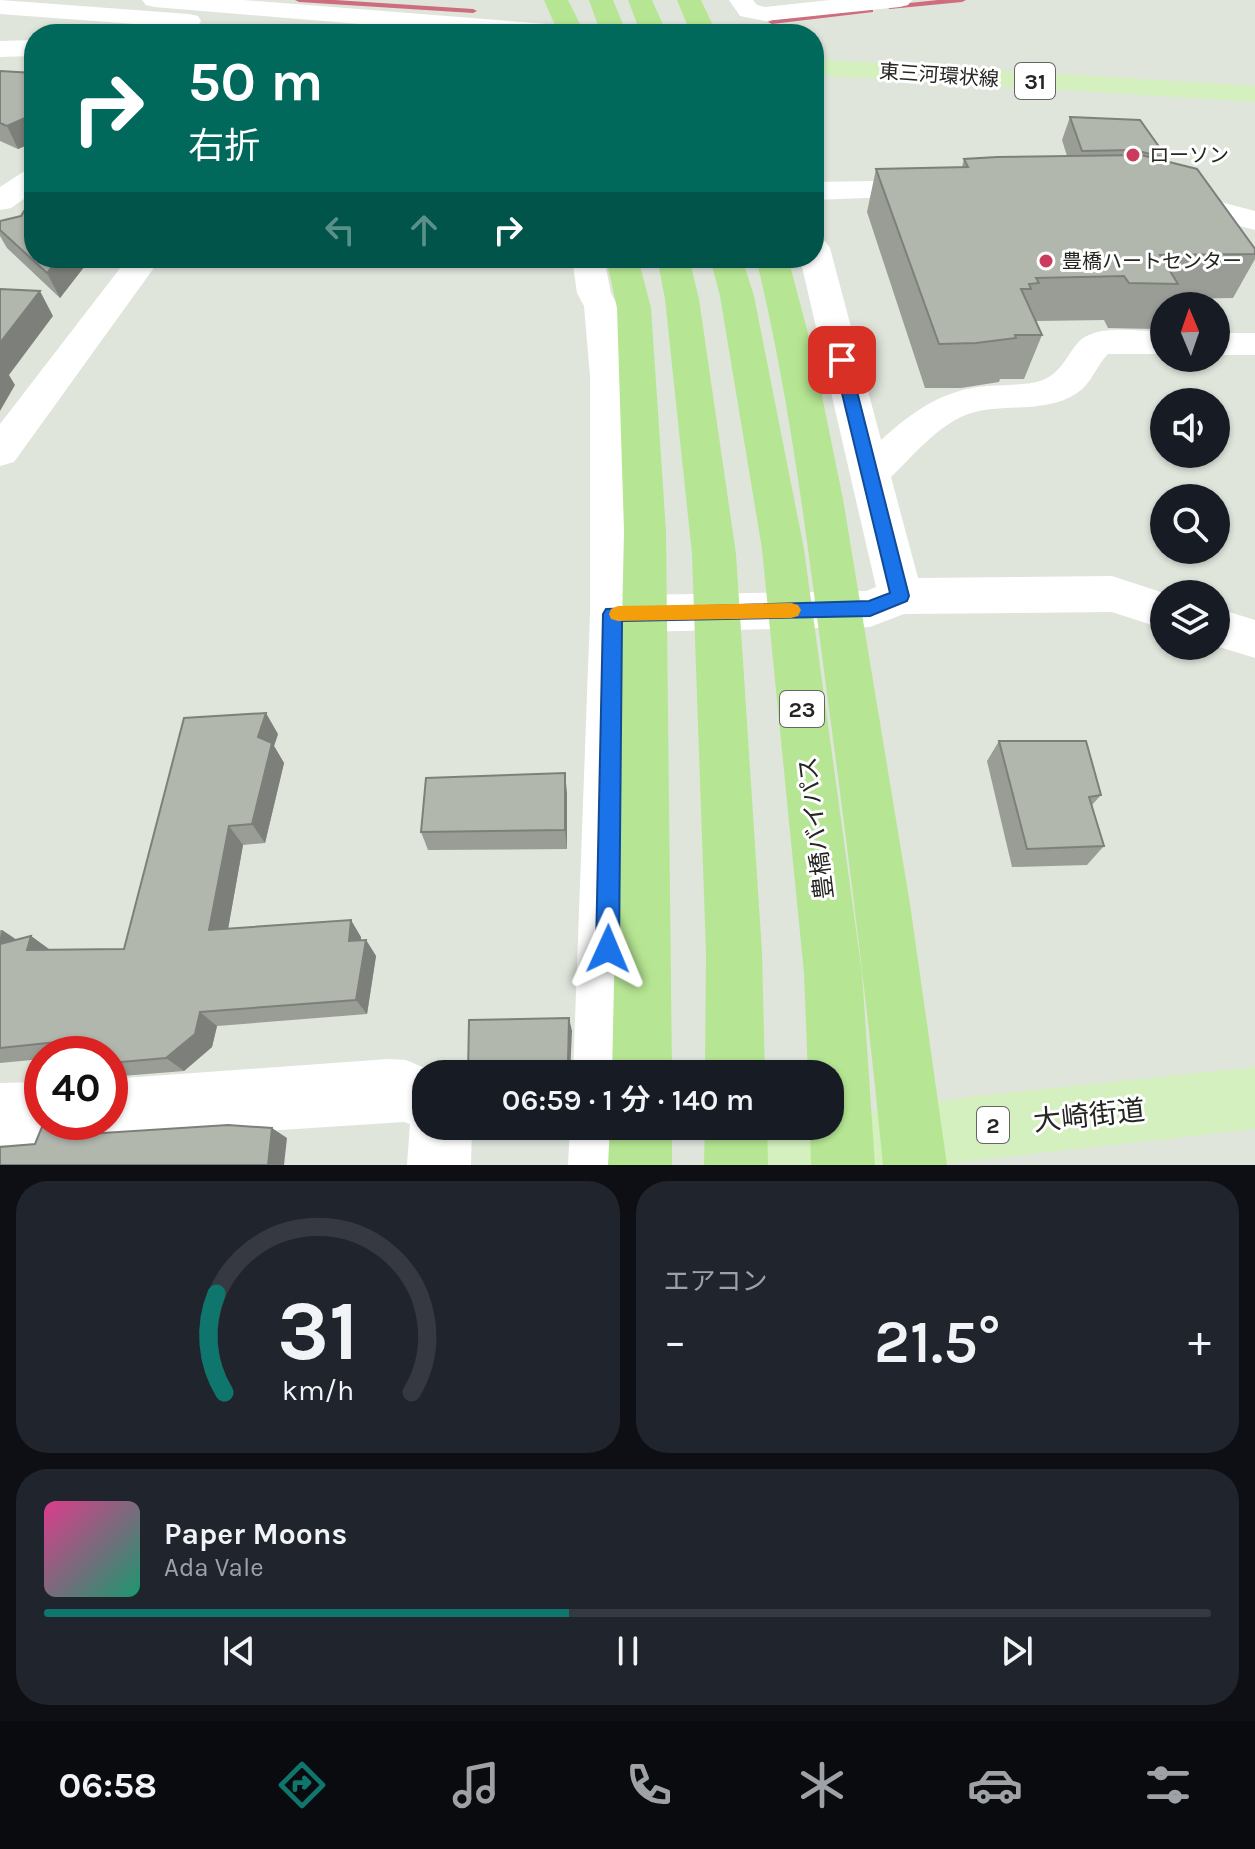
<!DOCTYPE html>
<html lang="ja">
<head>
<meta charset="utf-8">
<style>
	:root { --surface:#171b24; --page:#20242c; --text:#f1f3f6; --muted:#9ea1a6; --line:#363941; --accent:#0f766e }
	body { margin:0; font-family:Karla,"Noto Sans JP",sans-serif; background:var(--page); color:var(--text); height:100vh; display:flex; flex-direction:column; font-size:30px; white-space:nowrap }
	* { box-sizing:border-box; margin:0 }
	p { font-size:26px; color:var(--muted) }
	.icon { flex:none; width:44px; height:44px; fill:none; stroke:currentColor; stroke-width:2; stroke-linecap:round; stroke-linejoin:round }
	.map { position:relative; height:1165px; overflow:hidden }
	.drawer { display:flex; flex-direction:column; gap:16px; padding:16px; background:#0d0f14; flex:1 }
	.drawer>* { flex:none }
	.top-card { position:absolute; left:24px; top:24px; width:800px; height:244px; border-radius:32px; box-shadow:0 2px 6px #0004; background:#00695c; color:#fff; overflow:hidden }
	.needle { width:52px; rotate:358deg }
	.controls { position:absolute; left:1150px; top:292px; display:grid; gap:16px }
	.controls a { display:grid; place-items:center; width:80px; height:80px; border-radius:50%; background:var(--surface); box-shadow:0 2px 6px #0004; font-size:40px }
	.speed { position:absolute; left:24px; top:1036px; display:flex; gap:16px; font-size:40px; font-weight:700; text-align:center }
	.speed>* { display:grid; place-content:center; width:104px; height:104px; border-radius:50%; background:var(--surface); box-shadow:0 2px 6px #0004; line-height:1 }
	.speed .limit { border:12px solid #d22; background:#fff; color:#111 }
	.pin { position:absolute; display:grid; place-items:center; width:68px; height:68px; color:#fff; margin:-34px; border-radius:16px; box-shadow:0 4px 12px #0006 }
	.me { position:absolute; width:88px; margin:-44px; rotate:1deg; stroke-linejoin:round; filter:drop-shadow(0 0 6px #0008) }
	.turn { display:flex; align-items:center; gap:28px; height:168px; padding:0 32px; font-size:36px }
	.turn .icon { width:104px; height:104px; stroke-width:2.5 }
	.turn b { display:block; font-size:56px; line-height:68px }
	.lanes { display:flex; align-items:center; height:76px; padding:0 32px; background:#0003; justify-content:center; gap:40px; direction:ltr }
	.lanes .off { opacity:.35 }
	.big { font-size:60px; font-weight:600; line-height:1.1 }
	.drawer .tile { flex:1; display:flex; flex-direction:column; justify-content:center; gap:12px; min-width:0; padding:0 28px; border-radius:32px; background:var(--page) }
	.drawer .dial { align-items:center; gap:0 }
	.dial svg { height:208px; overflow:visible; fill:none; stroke:var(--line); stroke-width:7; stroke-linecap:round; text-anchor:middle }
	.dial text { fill:var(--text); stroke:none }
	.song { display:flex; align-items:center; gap:24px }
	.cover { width:96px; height:96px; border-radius:12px; background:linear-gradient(135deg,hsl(330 70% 55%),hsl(160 70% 35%)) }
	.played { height:8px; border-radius:4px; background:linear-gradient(90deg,var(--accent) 45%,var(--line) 45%) }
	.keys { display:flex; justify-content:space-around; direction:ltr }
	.heat { display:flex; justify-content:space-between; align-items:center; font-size:44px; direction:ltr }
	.drawer .tiles { flex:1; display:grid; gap:16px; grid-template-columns:1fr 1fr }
	.tile:last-child { grid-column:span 2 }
	.trip { position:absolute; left:412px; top:1060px; width:432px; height:80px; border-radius:32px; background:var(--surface); box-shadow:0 2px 6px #0004; font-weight:600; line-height:80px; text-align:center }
	.tab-bar { display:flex; height:128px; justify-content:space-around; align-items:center; background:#090b0e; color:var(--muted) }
	.tab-bar .icon { width:56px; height:56px }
	.tab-bar .selected { color:var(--accent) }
	.tab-bar b { font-size:36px; color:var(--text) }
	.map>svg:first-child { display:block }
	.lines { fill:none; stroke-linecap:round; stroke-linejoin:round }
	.stream { fill:#ce6d7d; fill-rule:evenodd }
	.minor { fill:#fff; fill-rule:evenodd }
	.major { fill:#d3f0be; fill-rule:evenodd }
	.highway { fill:#b6e693; fill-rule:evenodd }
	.wall { fill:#999d96 }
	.shaded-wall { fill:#7d807a }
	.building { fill:#b2b7ae; stroke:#7d807a; stroke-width:2 }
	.route { fill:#1a73e8; stroke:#114b97; stroke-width:2 }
	.slow { fill:#f59e0b }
	.poi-dot { fill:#ca3b5e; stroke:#fff; stroke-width:3 }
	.labels { text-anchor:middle; stroke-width:6; stroke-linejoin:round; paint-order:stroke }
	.far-street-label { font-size:20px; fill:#242622; stroke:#fff }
	.far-poi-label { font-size:20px; fill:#242622; stroke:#fff; text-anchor:start }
	.shield { fill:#fff; stroke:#666764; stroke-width:2 }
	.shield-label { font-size:22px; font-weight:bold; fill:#242622 }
	.street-label { font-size:24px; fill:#242622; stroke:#fff }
	.near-street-label { font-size:28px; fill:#242622; stroke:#fff }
</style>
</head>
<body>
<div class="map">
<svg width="1255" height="1165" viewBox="0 0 1255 1165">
	<rect width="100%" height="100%" fill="#dfe5db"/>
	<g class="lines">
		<path class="stream" d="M 295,0 L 335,0 L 473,9 L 477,11 L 473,13 L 299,2 Z
			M 938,0 L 966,0 L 962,2 L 890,9 L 886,7 L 890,5 Z
			M 870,8 L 873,8 L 873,12 L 772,24 L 768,22 L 772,20 Z"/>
		<path class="minor" d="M 0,0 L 189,14 L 198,16 L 201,21 L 198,26 L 189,28 L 0,14 Z
			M 142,0 L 243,0 L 572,26 L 581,29 L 585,34 L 481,34 L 154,7 L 146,5 Z
			M 729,0 L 753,0 L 757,5 L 765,7 L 830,0 L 912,0 L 908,5 L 900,7 L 765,21 L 740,16 Z
			M 34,40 L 34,56 L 0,57 L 0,41 Z
			M 34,169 L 34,192 L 11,208 L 0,210 L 0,187 L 23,172 Z
			M 932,180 L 943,183 L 947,189 L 943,195 L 814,200 L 814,182 Z
			M 1171,189 L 1255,211 L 1255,230 L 1160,205 L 1156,198 L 1160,191 Z
			M 814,238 L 825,241 L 830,248 L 881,440 C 913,411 944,389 988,386 C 1006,384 1026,386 1043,380 C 1060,373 1065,359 1076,345 C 1093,322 1139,332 1164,332 L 1164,354 L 1108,354 C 1096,366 1092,383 1077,393 C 1044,415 1003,402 968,414 C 938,425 914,455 891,477 L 918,578 L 1112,576 L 1167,594 L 1164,594 L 1164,629 L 1112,612 L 904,614 L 870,627 L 635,632 L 633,1074 L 573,1074 L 590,614 L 590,376 L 584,306 L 577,293 L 572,258 L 604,258 L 611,293 L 618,306 L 626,376 L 635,595 L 866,591 L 876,587 L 800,258 L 814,258 Z
			M 128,258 L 161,258 L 14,462 L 0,466 L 0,424 Z
			M 1216,333 L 1255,333 L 1255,355 L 1216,355 Z
			M 1216,608 L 1255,620 L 1255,658 L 1216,646 Z
			M 388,1059 L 406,1060 L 439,1074 L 426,1074 L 426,1126 L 472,1126 L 471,1165 L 407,1165 L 410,1124 L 404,1122 L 110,1141 L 88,1132 L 84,1122 L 110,1122 L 110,1079 Z
			M 42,1082 L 42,1122 L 69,1122 L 64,1135 L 42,1144 L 0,1145 L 0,1083 Z
			M 570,1126 L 632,1126 L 632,1165 L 568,1165 Z"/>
		<path class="major" d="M 814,59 L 1255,86 L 1255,102 L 814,75 Z
			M 1255,1067 L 1255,1129 L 934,1165 L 701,1165 L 710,1142 C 749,1126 788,1126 830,1126 L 830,1118 L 969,1097 Z"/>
		<path class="highway" d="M 544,0 L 568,0 L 585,34 L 559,34 Z
			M 589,0 L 613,0 L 627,34 L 601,34 Z
			M 628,0 L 652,0 L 667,34 L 641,34 Z
			M 677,0 L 701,0 L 717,34 L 691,34 Z
			M 606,258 L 638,258 L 651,308 L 666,531 L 672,1074 L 612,1074 L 624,531 L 617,308 Z
			M 657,258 L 689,258 L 699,299 L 736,554 L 762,952 L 765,1074 L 705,1074 L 706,952 L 692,554 L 665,299 Z
			M 710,258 L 742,258 L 754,296 L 804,549 L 862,973 L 875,1165 L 811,1165 L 810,1126 L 830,1126 L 830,1074 L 808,1074 L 804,973 L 762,549 L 720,296 Z
			M 756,258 L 788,258 L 813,352 L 843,499 L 910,904 L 947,1165 L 883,1165 C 867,1000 846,835 824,671 C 806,532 789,394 756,258 Z
			M 610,1126 L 672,1126 L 672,1165 L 608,1165 Z
			M 705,1126 L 767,1126 L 768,1165 L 704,1165 Z"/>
	</g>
	<path class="wall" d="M 0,71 L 34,73 L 34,142 L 18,149 L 0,141 Z
		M 1070,117 L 1167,158 L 1166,161 L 1255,249 L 1255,259 L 1233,298 L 1170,299 L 1166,306 L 1164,306 L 1164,311 L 1155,329 L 1108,328 L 1104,320 L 1036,321 L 1042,335 L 1024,379 L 1000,379 L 999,382 L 961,388 L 925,388 L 867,212 L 876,169 L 962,167 L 964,159 L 1067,156 L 1062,140 Z
		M 0,221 L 91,258 L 60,298 L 7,248 L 0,236 Z
		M 278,734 L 274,746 L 284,763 L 265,843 L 243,845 L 228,929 L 361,937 L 361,940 L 366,940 L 376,956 L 367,1014 L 217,1026 L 212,1047 L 184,1071 L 110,1077 L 110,1054 L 42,1054 L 42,1059 L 0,1063 L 0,930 L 2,930 L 16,940 L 31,936 L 50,950 L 124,949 Z
		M 999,741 L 1101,795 L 1092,805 L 1104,846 L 1087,865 L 1012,867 L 987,761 Z
		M 567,793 L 567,849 L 428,850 L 421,832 Z"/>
	<path class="shaded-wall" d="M 34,114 L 34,142 L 18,149 L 7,126 Z
		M 59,258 L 91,258 L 60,298 L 47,273 Z
		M 40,291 L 53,316 L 9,375 L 15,385 L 0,411 L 0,343 Z
		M 266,713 L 278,734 L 274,746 L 284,763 L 265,843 L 252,824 L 258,737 Z
		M 565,773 L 567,793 L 567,849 L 565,830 Z
		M 229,826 L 243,845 L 225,946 L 209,930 Z
		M 351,920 L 361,937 L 359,957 L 349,941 Z
		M 2,930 L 26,946 L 0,945 L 0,938 Z
		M 31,936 L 53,952 L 27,950 Z
		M 366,940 L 376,956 L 367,1014 L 356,1000 Z
		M 200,1012 L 217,1026 L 212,1047 L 184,1071 L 166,1058 Z
		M 569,1018 L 572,1031 L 570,1074 L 568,1062 Z
		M 62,1122 L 82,1122 L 81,1123 L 87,1135 L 63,1125 Z
		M 272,1128 L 287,1138 L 284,1165 L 268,1165 Z"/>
	<path class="building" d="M 0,71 L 34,73 L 34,114 L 7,126 L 0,123 Z
		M 1070,117 L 1140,120 L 1167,158 L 1134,150 L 1082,151 Z
		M 1141,155 L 1197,169 L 1255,249 L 1255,254 L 1160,255 L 1178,284 L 1129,283 L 1124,276 L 1036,278 L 1039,283 L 1029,284 L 1031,289 L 1021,289 L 1042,335 L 1015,335 L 1016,338 L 976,343 L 939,344 L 876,169 L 968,167 L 964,159 L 997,157 Z
		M 34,207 L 34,258 L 59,258 L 47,273 L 0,230 L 0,221 L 21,216 L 26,208 Z
		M 0,289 L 40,291 L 0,343 Z
		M 266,713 L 258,737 L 272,743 L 252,824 L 229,826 L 209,930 L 351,920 L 349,941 L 366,940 L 356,1000 L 200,1012 L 195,1034 L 166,1058 L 110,1063 L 110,1054 L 55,1054 L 58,1042 L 0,1048 L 0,944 L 31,936 L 27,950 L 124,949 L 184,718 Z
		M 999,741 L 1086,741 L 1101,795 L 1089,797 L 1104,846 L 1027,849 Z
		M 565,773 L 565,830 L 421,832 L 426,778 Z
		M 569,1018 L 568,1062 L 574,1065 L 575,1074 L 468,1074 L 469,1020 Z
		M 44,1122 L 62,1122 L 63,1125 L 87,1134 L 228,1125 L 272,1128 L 268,1165 L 0,1165 L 0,1147 L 35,1144 Z"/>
	<path class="route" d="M 842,356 L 849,360 L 909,596 L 907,601 L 870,616 L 622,621 L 619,949 L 616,958 L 608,961 L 599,958 L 596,949 L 603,614 L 606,609 L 869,601 L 890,593 L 834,360 Z"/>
	<path class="slow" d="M 791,603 L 798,605 L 801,610 L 798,616 L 791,618 L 618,621 L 611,619 L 609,614 L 611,609 L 618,606 Z"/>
	<g class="poi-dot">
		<circle cx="1133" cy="155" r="8"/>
		<circle cx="1046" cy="261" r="8"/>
	</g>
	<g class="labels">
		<g class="far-street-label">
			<text transform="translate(939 75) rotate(4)" y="7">東三河環状線</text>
		</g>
		<g class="far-poi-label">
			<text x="1149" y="162">ローソン</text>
			<text x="1062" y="268">豊橋ハートセンター</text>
		</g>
		<g class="shield">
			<rect x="1015" y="63" width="40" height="36" rx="6"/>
			<rect x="780" y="691" width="44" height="36" rx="6"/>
			<rect x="977" y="1107" width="32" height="36" rx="6"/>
		</g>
		<g class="shield-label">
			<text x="1035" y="89">31</text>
			<text x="802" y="717">23</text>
			<text x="993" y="1133">2</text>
		</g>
		<g class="street-label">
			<text transform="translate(816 828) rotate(-97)" y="8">豊橋バイパス</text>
		</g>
		<g class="near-street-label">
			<text transform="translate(1089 1115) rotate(-6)" y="10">大崎街道</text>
		</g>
	</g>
</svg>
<div class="controls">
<a><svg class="needle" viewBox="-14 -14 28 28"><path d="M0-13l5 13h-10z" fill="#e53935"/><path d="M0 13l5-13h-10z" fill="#9ea1a6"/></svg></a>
<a><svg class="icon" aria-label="sound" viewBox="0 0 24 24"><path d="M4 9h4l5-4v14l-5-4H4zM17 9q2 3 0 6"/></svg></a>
<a><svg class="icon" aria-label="search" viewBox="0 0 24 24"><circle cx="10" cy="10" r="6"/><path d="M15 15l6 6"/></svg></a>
<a><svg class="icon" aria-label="layers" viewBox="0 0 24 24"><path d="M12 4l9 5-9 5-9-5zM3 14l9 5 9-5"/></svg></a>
</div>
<div class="speed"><div class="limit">40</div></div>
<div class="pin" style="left:842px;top:360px;background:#d93025"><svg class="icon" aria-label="arrive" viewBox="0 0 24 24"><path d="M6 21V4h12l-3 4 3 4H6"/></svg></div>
<svg class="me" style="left:608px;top:949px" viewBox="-20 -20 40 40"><path d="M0-17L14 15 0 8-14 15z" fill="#1a73e8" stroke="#fff" stroke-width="4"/></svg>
<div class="trip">06:59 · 1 分 · 140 m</div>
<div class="top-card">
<div class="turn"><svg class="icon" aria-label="right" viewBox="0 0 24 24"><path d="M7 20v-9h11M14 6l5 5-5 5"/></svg><div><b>50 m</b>右折</div></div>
<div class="lanes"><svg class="icon off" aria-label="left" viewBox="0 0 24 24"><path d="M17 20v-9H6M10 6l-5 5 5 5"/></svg><svg class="icon off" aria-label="ahead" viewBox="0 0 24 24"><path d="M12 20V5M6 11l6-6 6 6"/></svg><svg class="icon" aria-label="right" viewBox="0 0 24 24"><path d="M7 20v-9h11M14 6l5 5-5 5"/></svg></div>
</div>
</div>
<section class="drawer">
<div class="tiles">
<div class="tile dial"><svg viewBox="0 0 100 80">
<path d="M14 69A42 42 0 1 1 86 69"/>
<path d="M14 69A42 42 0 0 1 11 31" stroke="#0f766e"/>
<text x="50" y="56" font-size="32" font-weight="700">31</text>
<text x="50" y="72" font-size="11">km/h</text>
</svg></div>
<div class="tile"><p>エアコン</p>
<div class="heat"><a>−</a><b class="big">21.5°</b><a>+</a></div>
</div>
<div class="tile">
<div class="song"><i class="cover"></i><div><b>Paper Moons</b><p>Ada Vale</p></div></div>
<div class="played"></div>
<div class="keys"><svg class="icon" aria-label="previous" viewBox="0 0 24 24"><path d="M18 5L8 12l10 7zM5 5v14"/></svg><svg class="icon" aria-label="pause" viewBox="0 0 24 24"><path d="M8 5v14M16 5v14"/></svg><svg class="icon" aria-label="next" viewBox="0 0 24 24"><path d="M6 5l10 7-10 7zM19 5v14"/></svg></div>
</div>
</div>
</section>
<nav class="tab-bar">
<b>06:58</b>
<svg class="icon selected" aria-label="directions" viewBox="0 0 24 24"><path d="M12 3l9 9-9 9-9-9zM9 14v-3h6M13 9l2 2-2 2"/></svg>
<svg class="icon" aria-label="music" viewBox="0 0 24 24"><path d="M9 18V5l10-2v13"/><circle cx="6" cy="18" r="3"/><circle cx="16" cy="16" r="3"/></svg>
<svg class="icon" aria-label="phone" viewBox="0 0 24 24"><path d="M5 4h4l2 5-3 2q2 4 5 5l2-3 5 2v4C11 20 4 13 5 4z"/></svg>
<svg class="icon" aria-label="climate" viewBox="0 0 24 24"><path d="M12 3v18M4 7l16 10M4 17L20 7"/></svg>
<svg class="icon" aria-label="car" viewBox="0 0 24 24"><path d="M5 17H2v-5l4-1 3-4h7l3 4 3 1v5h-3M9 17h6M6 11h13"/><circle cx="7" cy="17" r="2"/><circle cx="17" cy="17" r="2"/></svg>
<svg class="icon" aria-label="filters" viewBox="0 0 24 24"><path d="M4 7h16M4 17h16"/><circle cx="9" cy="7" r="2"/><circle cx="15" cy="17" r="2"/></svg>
</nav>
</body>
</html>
